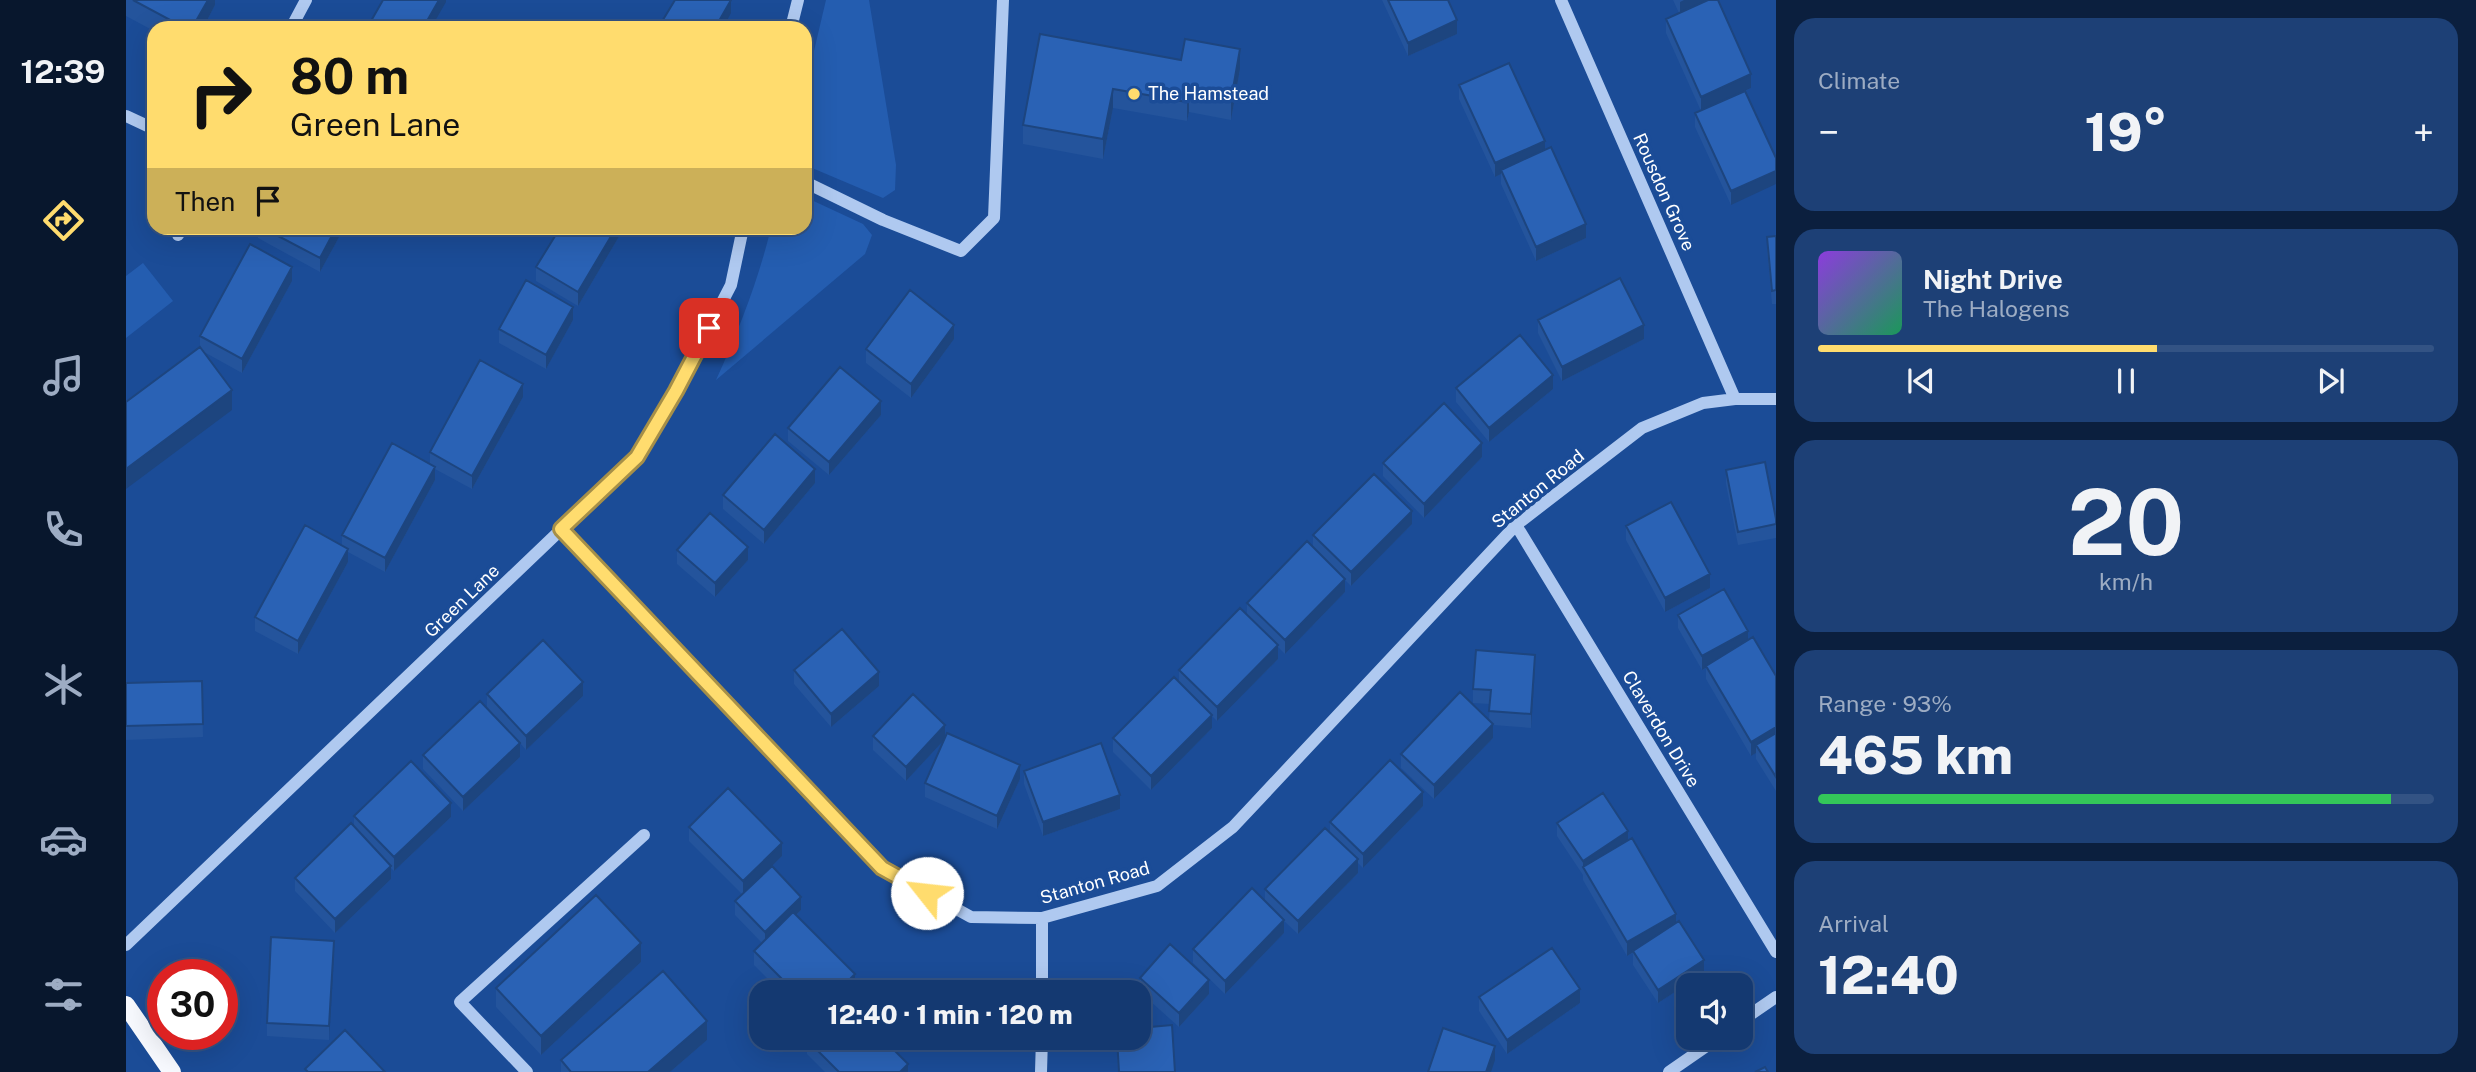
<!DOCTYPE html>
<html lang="en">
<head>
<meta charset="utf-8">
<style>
	:root { --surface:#143971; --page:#1d4076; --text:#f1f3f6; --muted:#9dacc3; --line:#335384; --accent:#ffdc6e }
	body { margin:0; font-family:"Public Sans",sans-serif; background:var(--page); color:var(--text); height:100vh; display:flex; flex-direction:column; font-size:26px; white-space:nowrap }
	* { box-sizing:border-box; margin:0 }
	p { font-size:23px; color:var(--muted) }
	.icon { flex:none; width:38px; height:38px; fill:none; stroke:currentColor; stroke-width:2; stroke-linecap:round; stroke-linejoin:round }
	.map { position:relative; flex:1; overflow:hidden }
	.details { display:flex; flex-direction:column; gap:18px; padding:18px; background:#0b1f3e; width:700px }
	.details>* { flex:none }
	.hud { position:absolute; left:21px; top:21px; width:665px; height:214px; border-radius:21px; box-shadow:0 7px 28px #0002,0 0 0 2px var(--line); background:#ffdc6e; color:#111; overflow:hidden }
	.fabs { position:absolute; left:1550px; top:973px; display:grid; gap:14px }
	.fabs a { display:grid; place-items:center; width:77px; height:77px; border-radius:14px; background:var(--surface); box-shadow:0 7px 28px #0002,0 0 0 2px var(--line); font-size:35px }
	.speed { position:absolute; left:21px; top:959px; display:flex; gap:14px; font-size:35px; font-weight:700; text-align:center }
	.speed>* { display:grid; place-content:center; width:91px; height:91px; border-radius:50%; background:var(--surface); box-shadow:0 7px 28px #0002,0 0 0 2px var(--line); line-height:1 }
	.speed .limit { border:10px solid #d22; background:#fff; color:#111 }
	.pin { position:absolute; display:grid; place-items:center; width:60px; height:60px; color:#fff; margin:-30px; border-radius:14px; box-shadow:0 4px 10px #0006 }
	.me { position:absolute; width:77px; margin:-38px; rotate:299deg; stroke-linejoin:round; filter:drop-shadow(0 0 5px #0008) }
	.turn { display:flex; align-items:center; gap:24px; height:147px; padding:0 28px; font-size:32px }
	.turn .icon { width:91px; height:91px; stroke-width:2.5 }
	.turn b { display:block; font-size:49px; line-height:60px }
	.then { display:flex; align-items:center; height:66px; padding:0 28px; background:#0003; gap:14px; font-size:26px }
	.big { font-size:52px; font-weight:800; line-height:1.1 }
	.details .tile { flex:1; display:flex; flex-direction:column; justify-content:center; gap:10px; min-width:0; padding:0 24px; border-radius:21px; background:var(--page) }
	.details .dial { align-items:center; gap:0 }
	.dial b { font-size:91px; line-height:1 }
	.song { display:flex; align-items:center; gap:21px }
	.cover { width:84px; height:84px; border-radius:10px; background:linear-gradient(135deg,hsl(270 70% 55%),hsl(150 70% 35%)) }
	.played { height:7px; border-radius:4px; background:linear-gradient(90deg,var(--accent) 55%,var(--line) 55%) }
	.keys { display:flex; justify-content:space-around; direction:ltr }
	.heat { display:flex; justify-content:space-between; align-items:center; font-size:38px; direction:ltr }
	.charge { height:10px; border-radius:5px; background:linear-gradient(90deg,#34c759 93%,var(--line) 0) }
	.trip { position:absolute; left:623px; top:980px; width:402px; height:70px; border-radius:21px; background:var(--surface); box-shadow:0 7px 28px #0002,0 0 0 2px var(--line); font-weight:800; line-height:70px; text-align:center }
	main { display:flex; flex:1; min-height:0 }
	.dock { display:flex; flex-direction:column; width:126px; justify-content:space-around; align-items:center; background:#08172d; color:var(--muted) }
	.dock .icon { width:49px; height:49px }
	.dock .active { color:var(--accent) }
	.dock b { font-size:32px; color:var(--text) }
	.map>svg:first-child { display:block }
	.green { fill:#245db0 }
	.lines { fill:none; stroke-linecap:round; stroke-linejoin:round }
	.minor { stroke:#afc9f0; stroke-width:12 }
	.major { stroke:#f8faff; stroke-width:18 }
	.wall { fill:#24549c }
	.shaded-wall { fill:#1d457f }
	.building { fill:#2a62b5; stroke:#1d457f; stroke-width:2 }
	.route-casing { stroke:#a68f48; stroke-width:18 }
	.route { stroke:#ffdc6e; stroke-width:12 }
	.poi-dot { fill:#ffdc6e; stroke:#1b4c97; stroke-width:2.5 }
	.labels { text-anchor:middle; stroke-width:7; stroke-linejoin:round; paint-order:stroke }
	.poi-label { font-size:18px; fill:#fff; stroke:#1b4c97; text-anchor:start }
	.street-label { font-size:18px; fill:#fff; stroke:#1b4c97 }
</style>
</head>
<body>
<main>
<nav class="dock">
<b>12:39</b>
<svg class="icon active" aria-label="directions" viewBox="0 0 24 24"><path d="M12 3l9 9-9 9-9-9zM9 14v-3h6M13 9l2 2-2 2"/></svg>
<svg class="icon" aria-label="music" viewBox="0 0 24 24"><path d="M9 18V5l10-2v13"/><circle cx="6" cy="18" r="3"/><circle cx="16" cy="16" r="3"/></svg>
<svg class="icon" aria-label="phone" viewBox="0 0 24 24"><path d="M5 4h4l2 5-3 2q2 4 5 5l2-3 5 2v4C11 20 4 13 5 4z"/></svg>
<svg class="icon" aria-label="climate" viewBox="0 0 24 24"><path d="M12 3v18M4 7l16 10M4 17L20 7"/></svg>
<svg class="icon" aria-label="car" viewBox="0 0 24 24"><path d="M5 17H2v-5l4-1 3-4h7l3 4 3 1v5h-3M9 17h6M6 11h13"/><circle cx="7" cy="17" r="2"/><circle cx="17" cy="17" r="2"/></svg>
<svg class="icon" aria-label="filters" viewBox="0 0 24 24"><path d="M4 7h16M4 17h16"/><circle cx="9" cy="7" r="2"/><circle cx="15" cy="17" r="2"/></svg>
</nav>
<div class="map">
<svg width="1650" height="1072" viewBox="0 0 1650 1072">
	<rect width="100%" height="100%" fill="#1b4c97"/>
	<path class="green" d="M 700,0 L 743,0 L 770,165 L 769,190 L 757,198 L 679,165 L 679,89 Z
		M 679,197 L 737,224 L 746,235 L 739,254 L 590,380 C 613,330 632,281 645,228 L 679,228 Z
		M 17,263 L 47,301 L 0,338 L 0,276 Z"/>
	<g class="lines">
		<path class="minor" d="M 1435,0 L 1609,399
			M 165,28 L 180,0
			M 665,28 L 672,0
			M 0,116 L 28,129
			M 679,182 L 757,220 L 835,251 L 868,218 L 877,0
			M 52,235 L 56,228
			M 1390,525 L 1650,952
			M 435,529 L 756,868 L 845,917 L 916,918 L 1031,886 L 1107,827 L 1390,525 L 1516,428 L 1577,403 L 1609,399 L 1650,399
			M 0,945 L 511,457 L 550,391 L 605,285 L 617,228
			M 916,992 L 916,918
			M 1615,1021 L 1650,997
			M 401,1072 L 334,1002 L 518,835
			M 915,1072 L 916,1038
			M 1543,1072 L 1592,1038"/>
		<path class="major" d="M 0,1005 L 46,1072"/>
	</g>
	<path class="wall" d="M 0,0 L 89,0 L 89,5 L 77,28 L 28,28 L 28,31 L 0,16 Z
		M 1256,0 L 1322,0 L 1331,34 L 1282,56 Z
		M 1547,0 L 1592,0 L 1625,88 L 1619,91 L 1605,205 L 1569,127 L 1569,113 L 1575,111 L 1540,33 L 1540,19 L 1553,13 Z
		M 1055,60 L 1114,69 L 1105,120 L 1063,112 L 1061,121 L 987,108 L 977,159 L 897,144 L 897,125 Z
		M 1333,85 L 1419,150 L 1460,238 L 1410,261 L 1375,184 L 1375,174 L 1369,177 L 1333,99 Z
		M 132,228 L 218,228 L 194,272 L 132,238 Z
		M 434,228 L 498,228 L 452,306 L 410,281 L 410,267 Z
		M 1650,236 L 1650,304 L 1646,304 L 1641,250 L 1641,237 Z
		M 166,281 L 116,373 L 78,352 L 106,410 L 74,347 L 74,336 Z
		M 447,320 L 420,369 L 373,343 L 373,329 Z
		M 1412,320 L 1518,339 L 1436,381 L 1412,333 Z
		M 828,339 L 785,398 L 740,363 L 740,349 Z
		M 1330,388 L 1427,389 L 1363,442 L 1330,402 Z
		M 397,397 L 346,489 L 309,469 L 309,480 L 259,572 L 222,552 L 222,562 L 172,654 L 129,631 L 129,617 L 216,545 L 216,535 L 304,464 L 304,452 Z
		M 755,415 L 703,475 L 662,441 L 662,428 Z
		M 1356,457 L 1298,518 L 1257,476 L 1257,463 Z
		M 1600,470 L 1650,519 L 1650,538 L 1612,545 L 1600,484 Z
		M 689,483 L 638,544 L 597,509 L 597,495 Z
		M 1286,524 L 1225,586 L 1219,580 L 1219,592 L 1159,654 L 1152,647 L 1152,659 L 1091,721 L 1086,716 L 1086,728 L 1025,790 L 987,752 L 987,738 L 1053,682 L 1053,670 L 1121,615 L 1121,603 L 1187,547 L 1187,535 Z
		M 1500,526 L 1584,588 L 1539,612 L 1500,540 Z
		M 551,550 L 622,560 L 589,597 L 551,564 Z
		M 1552,615 L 1622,640 L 1650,676 L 1650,791 L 1630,759 L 1630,753 L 1625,756 L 1580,679 L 1580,668 L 1576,670 L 1552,628 Z
		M 1409,668 L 1405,728 L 1367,725 L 1367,738 L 1308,799 L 1275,768 L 1275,754 L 1363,720 L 1364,704 L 1347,703 L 1347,689 Z
		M 668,670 L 753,686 L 705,727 L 668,684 Z
		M 76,681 L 77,737 L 0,740 L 0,683 Z
		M 361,694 L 457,696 L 400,750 L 394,743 L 394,757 L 337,811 L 297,769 L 297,755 L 361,708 Z
		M 747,736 L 819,737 L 894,779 L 871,829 L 799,797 L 799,783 L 818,740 L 780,781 L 747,750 Z
		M 898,771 L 994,809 L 917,836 L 898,784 Z
		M 1297,806 L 1237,868 L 1232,863 L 1232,873 L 1172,934 L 1158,921 L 1158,933 L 1099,994 L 1067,963 L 1067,949 L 1139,901 L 1139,889 L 1204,833 L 1204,822 Z
		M 228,816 L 325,817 L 268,871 L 265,868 L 265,879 L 209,933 L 169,891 L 169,878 L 228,826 Z
		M 1431,823 L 1502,841 L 1578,973 L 1532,1003 L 1507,965 L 1507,953 L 1501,956 L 1457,880 L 1457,875 L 1431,836 Z
		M 563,827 L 656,856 L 646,866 L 675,910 L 670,916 L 729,988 L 724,992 L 655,992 L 628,965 L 628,951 L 636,943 L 609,915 L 609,901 L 616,894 L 563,841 Z
		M 208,955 L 203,1040 L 141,1036 L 141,1023 Z
		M 515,962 L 415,1055 L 370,1007 L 370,988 Z
		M 1014,978 L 1083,994 L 1053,1027 L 1014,992 Z
		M 1353,997 L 1454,1003 L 1381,1054 L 1353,1011 Z
		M 990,1038 L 1013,1038 L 1049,1072 L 992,1072 Z
		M 581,1040 L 544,1072 L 435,1072 L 435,1060 Z
		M 681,1040 L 782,1072 L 699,1072 L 681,1054 Z"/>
	<path class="shaded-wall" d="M 82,0 L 89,0 L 89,5 L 77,28 L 66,28 Z
		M 313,0 L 320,0 L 320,2 L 305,28 L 297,28 Z
		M 605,0 L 605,13 L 597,28 L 589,28 Z
		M 1558,0 L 1588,0 L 1554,16 L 1554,2 Z
		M 1331,20 L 1331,34 L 1282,56 L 1282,43 Z
		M 1114,49 L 1114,69 L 1105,120 L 1105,100 Z
		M 1625,74 L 1625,88 L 1575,111 L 1575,97 Z
		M 987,89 L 987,108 L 977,159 L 977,139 Z
		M 1063,93 L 1063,112 L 1061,121 L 1061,102 Z
		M 1419,141 L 1419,154 L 1375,170 L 1375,174 L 1369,177 L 1369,163 Z
		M 1650,171 L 1650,184 L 1605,205 L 1605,191 Z
		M 1460,224 L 1460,238 L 1410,261 L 1410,247 Z
		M 210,228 L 218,228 L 194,272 L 194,258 Z
		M 490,228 L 498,228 L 452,306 L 452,292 Z
		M 166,267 L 166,281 L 116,373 L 116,359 Z
		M 447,307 L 447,320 L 420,369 L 420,355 Z
		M 828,325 L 828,339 L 785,398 L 785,384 Z
		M 1518,325 L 1518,339 L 1436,381 L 1436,367 Z
		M 1427,375 L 1427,389 L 1363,442 L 1363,428 Z
		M 397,384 L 397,397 L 346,489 L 346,476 Z
		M 106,390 L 106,410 L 0,489 L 0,469 Z
		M 755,401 L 755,415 L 703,475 L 703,462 Z
		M 1356,443 L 1356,457 L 1298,518 L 1298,504 Z
		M 309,467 L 309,480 L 259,572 L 259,558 Z
		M 689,469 L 689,483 L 638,544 L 638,530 Z
		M 1286,511 L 1286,524 L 1225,586 L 1225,572 Z
		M 622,547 L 622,560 L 589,597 L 589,583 Z
		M 222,549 L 222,562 L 172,654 L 172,641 Z
		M 1584,574 L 1584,588 L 1539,612 L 1539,598 Z
		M 1219,579 L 1219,592 L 1159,654 L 1159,640 Z
		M 1622,631 L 1622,644 L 1576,670 L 1576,656 Z
		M 1152,645 L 1152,659 L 1091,721 L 1091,707 Z
		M 1409,655 L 1409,668 L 1405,728 L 1405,714 Z
		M 753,672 L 753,686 L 705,727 L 705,714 Z
		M 457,682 L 457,696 L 400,750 L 400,736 Z
		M 1086,715 L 1086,728 L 1025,790 L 1025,776 Z
		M 1367,724 L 1367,738 L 1308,799 L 1308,785 Z
		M 819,725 L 819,739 L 780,781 L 780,767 Z
		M 1650,727 L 1650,741 L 1630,745 L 1630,753 L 1625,756 L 1625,742 Z
		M 394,743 L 394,757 L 337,811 L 337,797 Z
		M 894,765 L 894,779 L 871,829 L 871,816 Z
		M 1297,792 L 1297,806 L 1237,868 L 1237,854 Z
		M 994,795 L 994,809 L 917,836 L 917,822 Z
		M 325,803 L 325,817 L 268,871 L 268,857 Z
		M 1502,831 L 1502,845 L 1457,867 L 1457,875 L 1457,861 Z
		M 656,843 L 656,856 L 617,895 L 617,881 Z
		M 1232,859 L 1232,873 L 1172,934 L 1172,921 Z
		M 265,866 L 265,879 L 209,933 L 209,919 Z
		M 675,897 L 675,910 L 639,946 L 639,932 Z
		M 1550,914 L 1550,927 L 1501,956 L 1501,942 Z
		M 1158,920 L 1158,933 L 1099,994 L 1099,981 Z
		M 208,941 L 208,955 L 203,1040 L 203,1026 Z
		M 515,943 L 515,962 L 415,1055 L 415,1036 Z
		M 1578,960 L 1578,973 L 1532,1003 L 1532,990 Z
		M 729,974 L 729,988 L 724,992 L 711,992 Z
		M 1083,980 L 1083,994 L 1053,1027 L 1053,1013 Z
		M 1454,989 L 1454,1003 L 1381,1054 L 1381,1040 Z
		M 581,1021 L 581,1040 L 544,1072 L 522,1072 Z
		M 1369,1046 L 1369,1060 L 1365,1072 L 1360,1072 Z
		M 782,1064 L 782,1072 L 774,1072 Z"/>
	<path class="building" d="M 7,0 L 82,0 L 66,28 L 59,28 Z
		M 257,0 L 313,0 L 297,28 L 241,28 Z
		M 549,0 L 605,0 L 589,28 L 532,28 Z
		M 1262,0 L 1322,0 L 1331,20 L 1282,43 Z
		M 1582,0 L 1592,0 L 1625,74 L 1575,97 L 1540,19 Z
		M 914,34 L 1055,60 L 1059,39 L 1114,49 L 1105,100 L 1063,93 L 1061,102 L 987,89 L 977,139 L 897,125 Z
		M 1383,63 L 1419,141 L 1369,163 L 1333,85 Z
		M 1619,91 L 1650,158 L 1650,171 L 1605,191 L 1569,113 Z
		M 1425,147 L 1460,224 L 1410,247 L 1375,170 Z
		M 137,228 L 210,228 L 194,258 Z
		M 434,228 L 490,228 L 452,292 L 410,267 Z
		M 1650,236 L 1650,290 L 1646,291 L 1641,237 Z
		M 124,244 L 166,267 L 116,359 L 74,336 Z
		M 1494,278 L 1518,325 L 1436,367 L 1412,320 Z
		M 400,280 L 447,307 L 420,355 L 373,329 Z
		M 784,290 L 828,325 L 785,384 L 740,349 Z
		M 1394,335 L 1427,375 L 1363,428 L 1330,388 Z
		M 74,347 L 106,390 L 0,469 L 0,402 Z
		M 354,360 L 397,384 L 346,476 L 304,452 Z
		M 714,367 L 755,401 L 703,462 L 662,428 Z
		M 1318,403 L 1356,443 L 1298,504 L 1257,463 Z
		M 649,434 L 689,469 L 638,530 L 597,495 Z
		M 266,443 L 309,467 L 259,558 L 216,535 Z
		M 1639,462 L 1650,519 L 1650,524 L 1612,532 L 1600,470 Z
		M 1248,474 L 1286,511 L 1225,572 L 1187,535 Z
		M 1545,502 L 1584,574 L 1539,598 L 1500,526 Z
		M 584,513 L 622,547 L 589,583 L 551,550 Z
		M 179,525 L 222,549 L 172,641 L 129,617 Z
		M 1181,541 L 1219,579 L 1159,640 L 1121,603 Z
		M 1598,589 L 1622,631 L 1576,656 L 1552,615 Z
		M 1114,608 L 1152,645 L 1091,707 L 1053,670 Z
		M 716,629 L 753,672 L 705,714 L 668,670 Z
		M 1627,637 L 1650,676 L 1650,727 L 1625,742 L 1580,666 Z
		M 417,640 L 457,682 L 400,736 L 361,694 Z
		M 1350,650 L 1409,655 L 1405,714 L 1363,711 L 1365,690 L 1347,689 Z
		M 1048,677 L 1086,715 L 1025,776 L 987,738 Z
		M 76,681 L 77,724 L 0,726 L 0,683 Z
		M 1334,692 L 1367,724 L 1308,785 L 1275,754 Z
		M 787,694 L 819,725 L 780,767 L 747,736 Z
		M 354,701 L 394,743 L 337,797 L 297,755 Z
		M 821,733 L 894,765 L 871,816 L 799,783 Z
		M 1650,733 L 1650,777 L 1630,745 Z
		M 975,743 L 994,795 L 917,822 L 898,771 Z
		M 1264,760 L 1297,792 L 1237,854 L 1204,822 Z
		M 285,761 L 325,803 L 268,857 L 228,816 Z
		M 602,788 L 656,843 L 617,881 L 563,827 Z
		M 1477,793 L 1502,831 L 1457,861 L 1431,823 Z
		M 225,823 L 265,866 L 209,919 L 169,878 Z
		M 1199,828 L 1232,859 L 1172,921 L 1139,889 Z
		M 1506,838 L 1550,914 L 1501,942 L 1457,867 Z
		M 646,866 L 675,897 L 639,932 L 609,901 Z
		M 1126,888 L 1158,920 L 1099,981 L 1067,949 Z
		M 470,895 L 515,943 L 415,1036 L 370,988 Z
		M 667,912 L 729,974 L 711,992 L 669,992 L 628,951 Z
		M 1553,921 L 1578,960 L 1532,990 L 1507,951 Z
		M 145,937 L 208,941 L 203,1026 L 141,1023 Z
		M 1044,944 L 1083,980 L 1053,1013 L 1014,978 Z
		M 1426,948 L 1454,989 L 1381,1040 L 1353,997 Z
		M 537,971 L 581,1021 L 522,1072 L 445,1072 L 435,1060 Z
		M 1046,1025 L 1049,1072 L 993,1072 L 991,1038 L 1013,1038 L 1013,1028 Z
		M 1317,1028 L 1369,1046 L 1360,1072 L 1302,1072 Z
		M 219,1030 L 259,1072 L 182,1072 L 179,1069 Z
		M 684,1038 L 756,1038 L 782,1064 L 774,1072 L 713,1072 L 681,1040 Z
		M 1639,1067 L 1642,1072 L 1629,1072 Z"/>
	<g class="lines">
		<g class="route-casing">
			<path id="route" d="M 583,328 L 550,391 L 511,457 L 435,529 L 756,868 L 801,893"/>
		</g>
		<use href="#route" class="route"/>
	</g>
	<circle class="poi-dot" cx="1008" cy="94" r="7"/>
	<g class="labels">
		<g class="poi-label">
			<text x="1022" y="100">The Hamstead</text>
		</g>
		<g class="street-label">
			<text transform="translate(1538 192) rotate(66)" y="6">Rousdon Grove</text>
			<text transform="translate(1412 489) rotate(-39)" y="6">Stanton Road</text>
			<text transform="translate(336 601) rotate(-44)" y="6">Green Lane</text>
			<text transform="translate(1535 729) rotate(59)" y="6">Claverdon Drive</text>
			<text transform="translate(969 883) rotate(-16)" y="6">Stanton Road</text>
		</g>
	</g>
</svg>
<div class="fabs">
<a><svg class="icon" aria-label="sound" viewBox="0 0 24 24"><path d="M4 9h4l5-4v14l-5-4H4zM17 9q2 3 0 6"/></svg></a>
</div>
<div class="speed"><div class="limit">30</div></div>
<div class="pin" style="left:583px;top:328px;background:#d93025"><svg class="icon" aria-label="arrive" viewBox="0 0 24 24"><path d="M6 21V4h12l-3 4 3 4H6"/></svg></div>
<svg class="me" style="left:801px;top:893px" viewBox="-20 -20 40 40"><circle r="19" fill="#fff"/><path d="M0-13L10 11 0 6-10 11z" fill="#ffdc6e"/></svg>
<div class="trip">12:40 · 1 min · 120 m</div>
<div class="hud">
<div class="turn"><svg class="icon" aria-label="right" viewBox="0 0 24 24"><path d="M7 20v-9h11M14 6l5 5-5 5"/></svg><div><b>80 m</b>Green Lane</div></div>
<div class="then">Then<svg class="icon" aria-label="arrive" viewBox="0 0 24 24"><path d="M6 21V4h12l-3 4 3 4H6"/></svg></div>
</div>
</div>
<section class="details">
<div class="tile"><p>Climate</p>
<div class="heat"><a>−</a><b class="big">19°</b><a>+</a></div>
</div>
<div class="tile">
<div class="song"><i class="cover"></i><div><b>Night Drive</b><p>The Halogens</p></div></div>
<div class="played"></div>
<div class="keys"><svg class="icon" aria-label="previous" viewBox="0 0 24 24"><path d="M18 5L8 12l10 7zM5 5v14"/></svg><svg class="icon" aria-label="pause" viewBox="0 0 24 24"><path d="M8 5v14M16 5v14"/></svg><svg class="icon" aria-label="next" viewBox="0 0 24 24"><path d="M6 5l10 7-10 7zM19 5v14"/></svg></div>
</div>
<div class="tile dial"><b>20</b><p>km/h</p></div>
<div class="tile"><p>Range · 93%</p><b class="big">465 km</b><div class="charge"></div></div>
<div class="tile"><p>Arrival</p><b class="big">12:40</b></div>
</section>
</main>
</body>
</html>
